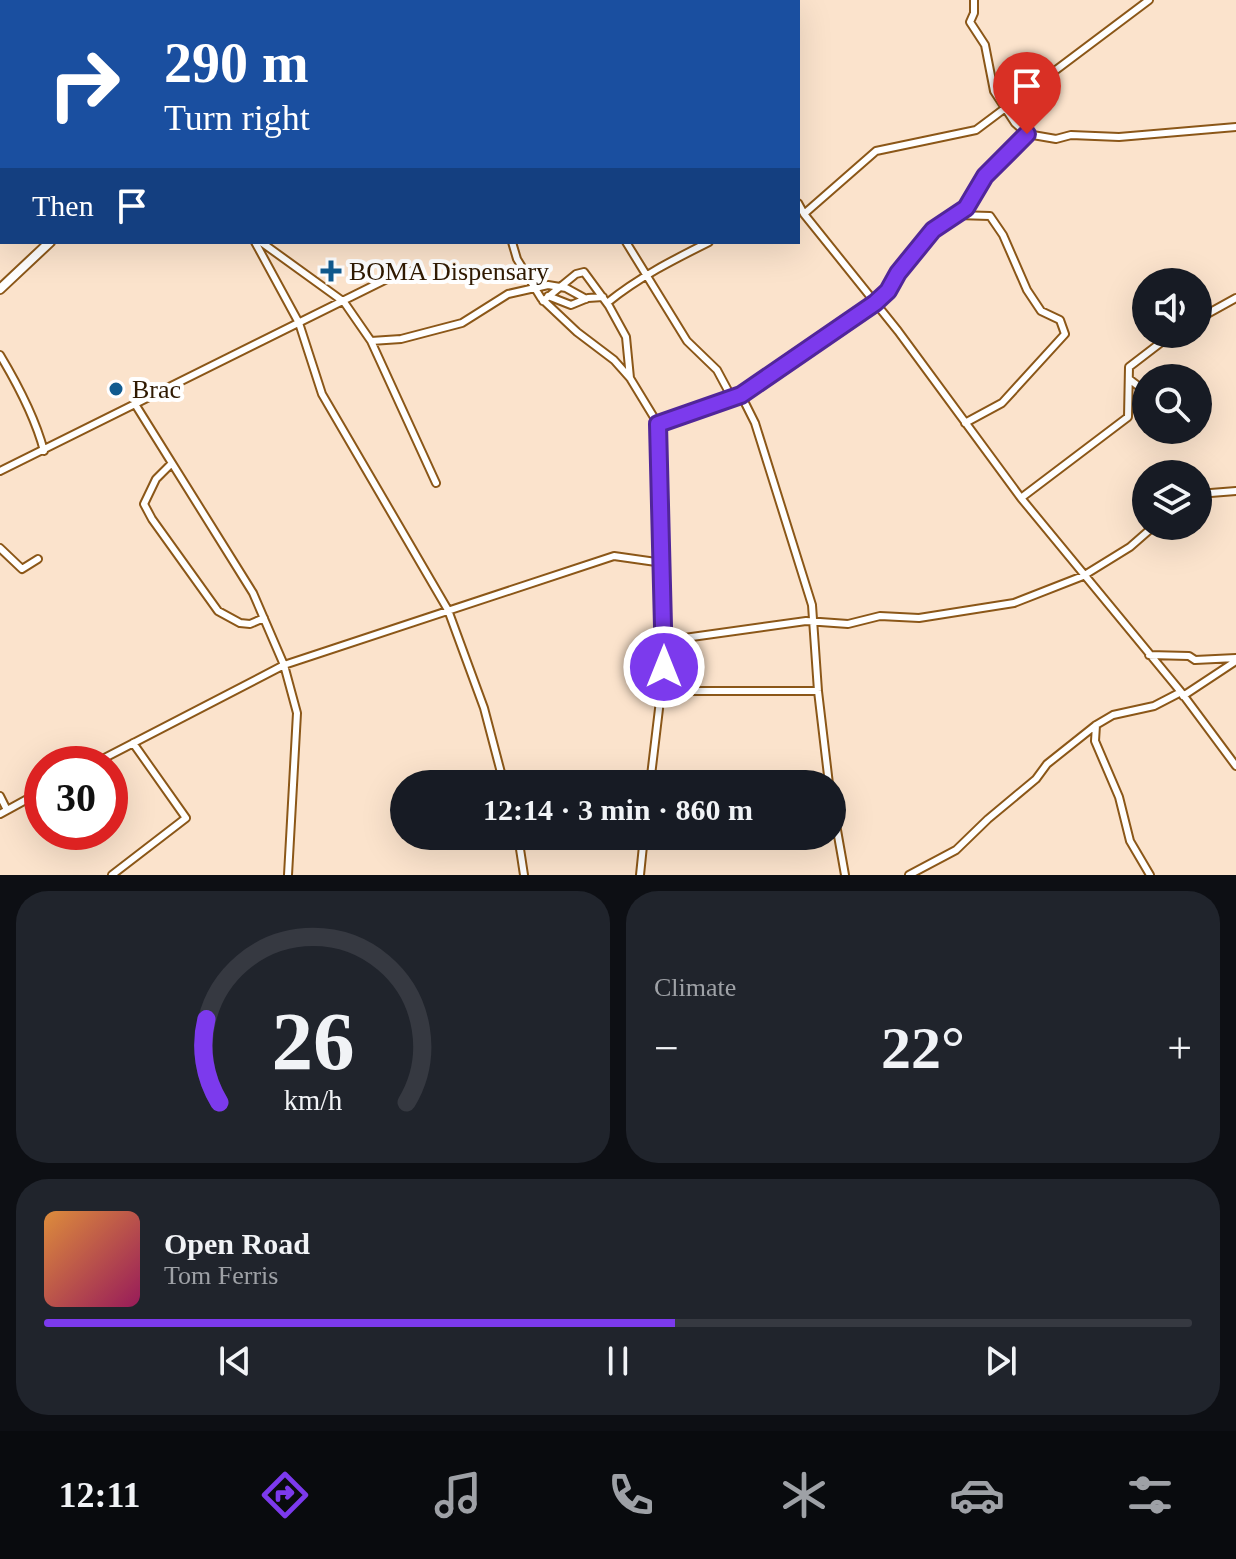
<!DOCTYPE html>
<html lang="en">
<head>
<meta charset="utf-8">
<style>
	:root { --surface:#171b24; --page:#20242c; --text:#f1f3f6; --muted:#9ea1a6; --line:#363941; --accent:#7c3aed }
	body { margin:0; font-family:Georgia,serif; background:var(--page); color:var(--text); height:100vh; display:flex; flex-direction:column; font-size:30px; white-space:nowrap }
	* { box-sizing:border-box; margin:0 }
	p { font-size:26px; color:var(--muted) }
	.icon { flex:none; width:44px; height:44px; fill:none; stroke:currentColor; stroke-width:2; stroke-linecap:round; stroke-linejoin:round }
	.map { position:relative; height:875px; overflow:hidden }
	.sheet { display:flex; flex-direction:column; gap:16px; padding:16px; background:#0d0f14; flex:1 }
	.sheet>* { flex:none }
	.guide { position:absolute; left:0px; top:0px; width:800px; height:244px; box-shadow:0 8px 32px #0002; background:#1a4fa0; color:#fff; overflow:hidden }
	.fabs { position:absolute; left:1132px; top:268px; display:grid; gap:16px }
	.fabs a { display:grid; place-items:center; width:80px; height:80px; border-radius:50%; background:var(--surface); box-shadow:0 8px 32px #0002; font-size:40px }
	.speed { position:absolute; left:24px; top:746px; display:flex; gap:16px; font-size:40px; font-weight:700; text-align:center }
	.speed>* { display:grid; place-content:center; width:104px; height:104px; border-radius:50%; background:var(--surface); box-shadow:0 8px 32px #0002; line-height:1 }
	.speed .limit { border:12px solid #d22; background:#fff; color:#111 }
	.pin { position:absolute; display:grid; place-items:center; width:68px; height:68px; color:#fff; margin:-82px -34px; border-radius:50% 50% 50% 0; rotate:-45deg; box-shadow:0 0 8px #0007 }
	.pin .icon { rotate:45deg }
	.me { position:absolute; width:88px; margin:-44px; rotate:0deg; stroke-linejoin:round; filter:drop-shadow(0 0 6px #0008) }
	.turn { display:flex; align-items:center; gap:28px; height:168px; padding:0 32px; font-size:36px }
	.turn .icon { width:104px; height:104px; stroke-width:2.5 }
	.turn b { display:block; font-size:56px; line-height:68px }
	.then { display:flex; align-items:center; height:76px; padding:0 32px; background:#0003; gap:16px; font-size:30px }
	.big { font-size:60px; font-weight:700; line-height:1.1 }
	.sheet .tile { flex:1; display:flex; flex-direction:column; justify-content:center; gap:12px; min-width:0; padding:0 28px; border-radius:32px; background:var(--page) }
	.sheet .dial { align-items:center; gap:0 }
	.dial svg { height:208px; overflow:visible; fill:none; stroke:var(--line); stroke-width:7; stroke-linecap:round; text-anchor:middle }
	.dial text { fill:var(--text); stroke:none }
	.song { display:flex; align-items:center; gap:24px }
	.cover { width:96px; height:96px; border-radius:12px; background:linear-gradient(135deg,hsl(30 70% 55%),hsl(330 70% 35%)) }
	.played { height:8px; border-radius:4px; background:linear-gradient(90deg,var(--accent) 55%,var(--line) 55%) }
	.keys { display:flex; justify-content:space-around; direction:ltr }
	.heat { display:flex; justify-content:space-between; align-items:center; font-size:44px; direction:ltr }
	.sheet .tiles { flex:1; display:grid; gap:16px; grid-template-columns:1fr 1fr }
	.tile:last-child { grid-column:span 2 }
	.trip { position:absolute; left:390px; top:770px; width:456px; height:80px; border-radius:40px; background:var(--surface); box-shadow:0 8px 32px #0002; font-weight:700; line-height:80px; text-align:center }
	.tab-bar { display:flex; height:128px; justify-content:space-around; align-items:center; background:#090b0e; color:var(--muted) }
	.tab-bar .icon { width:56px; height:56px }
	.tab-bar .on { color:var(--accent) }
	.tab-bar b { font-size:36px; color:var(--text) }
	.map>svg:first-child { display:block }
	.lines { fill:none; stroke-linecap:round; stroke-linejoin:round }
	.street-casing { stroke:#8b5718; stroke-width:10 }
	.secondary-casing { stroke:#8b5718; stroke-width:12 }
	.street { stroke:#fff; stroke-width:6 }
	.secondary { stroke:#fff; stroke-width:8 }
	.route-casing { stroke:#51269a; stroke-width:20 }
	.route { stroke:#7c3aed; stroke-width:14 }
	.poi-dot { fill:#115b8f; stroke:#fff; stroke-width:3 }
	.labels { text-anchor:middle; stroke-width:8; stroke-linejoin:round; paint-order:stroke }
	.poi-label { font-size:26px; fill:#301a02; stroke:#fff; text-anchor:start }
</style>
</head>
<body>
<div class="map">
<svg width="1236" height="875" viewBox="0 0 1236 875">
	<rect width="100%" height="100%" fill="#fbe3cc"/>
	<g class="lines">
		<g class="street-casing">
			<path id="street" d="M 153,0 L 155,2
				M 287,0 L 292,2
				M 636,0 L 637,2
				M 974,0 L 974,13 L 970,22 L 985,45 L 994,91 L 1015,123 L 1027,134
				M 83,2 L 97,0
				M 201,2 L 202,0
				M 0,14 L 2,13
				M 798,203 L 804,214 L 898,331 L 1021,498 L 1181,692 L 1236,766
				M 804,214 L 876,151 L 976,130 L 1149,0
				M 957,215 L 990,216 L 1003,235 L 1027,290 L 1041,311 L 1060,320 L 1065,334 L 1002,403 L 965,423
				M 255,242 L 299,323 L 322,394 L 448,610 L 484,708 L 504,784
				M 261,242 L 344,302 L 371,341 L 401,339 L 462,323 L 508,294 L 548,285 L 566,288 L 586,299
				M 512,242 L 517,259 L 541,298 L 577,332 L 614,360 L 630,378 L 658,424 L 663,563 L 664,667 L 650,784
				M 626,242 L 687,341 L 717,370 L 732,398
				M 548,296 L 571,305 L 588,298 L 603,297
				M 543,301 L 576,274 L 584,272 L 609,306 L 626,337 L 630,378
				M 607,303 C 639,277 673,260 709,242
				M 1198,319 L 1236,298
				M 371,341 L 436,483
				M 0,355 C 18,385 35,417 44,451
				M 1129,379 L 1146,392
				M 741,395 L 755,423 L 812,605 L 818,691 L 829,784
				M 135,404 L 253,593 L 284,665 L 297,713 L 288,875
				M 1198,411 L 1200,410
				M 658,424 L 741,395 L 875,303 L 888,291 L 898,273 L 933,230 L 966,208 L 985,176 L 1027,134 L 1056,139 L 1071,135 L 1119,137 L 1236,127
				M 171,464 L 156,479 L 144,504 L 152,519 L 218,611 L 240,623 L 250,624 L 264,618
				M 0,471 L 407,269
				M 1198,494 L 1236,491
				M 1021,498 L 1128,417 L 1129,367 L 1172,334
				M 0,548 L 22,569 L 38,559
				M 663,641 L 806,621 L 848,624 L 880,616 L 919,618 L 1014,603 L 1083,576 L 1130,547 L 1154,526
				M 1149,655 L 1189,656 L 1195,660 L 1236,658
				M 661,691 L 818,691
				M 1183,696 L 1236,661
				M 1096,725 L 1095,741 L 1119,797 L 1130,841 L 1150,875
				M 93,764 L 284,665 L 614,556 L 663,563
				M 0,796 L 7,810
				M 832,802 L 845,875
				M 0,814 L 42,791
				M 518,836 L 524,875
				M 112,875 L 186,818 L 133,743
				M 640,875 L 644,836
				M 909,875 L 956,850 L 988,819 L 1036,779 L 1047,764 L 1096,725 L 1113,715 L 1154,706 L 1181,692"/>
		</g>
		<g class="secondary-casing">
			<path id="secondary" d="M 254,2 L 256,0
				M 0,289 L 50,242"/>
		</g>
		<use href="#street" class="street"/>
		<use href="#secondary" class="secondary"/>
	</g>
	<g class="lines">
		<g class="route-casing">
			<path id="route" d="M 664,667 L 658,424 L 741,395 L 875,303 L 888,291 L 898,273 L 933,230 L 966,208 L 985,176 L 1027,134"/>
		</g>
		<use href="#route" class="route"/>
	</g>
	<g class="poi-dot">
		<path d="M327 259h8v8h8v8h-8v8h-8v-8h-8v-8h8z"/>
		<circle cx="116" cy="389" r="8"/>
	</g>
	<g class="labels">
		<g class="poi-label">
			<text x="349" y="280">BOMA Dispensary</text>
			<text x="132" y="398">Brac</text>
		</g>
	</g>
</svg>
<div class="fabs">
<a><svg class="icon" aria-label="sound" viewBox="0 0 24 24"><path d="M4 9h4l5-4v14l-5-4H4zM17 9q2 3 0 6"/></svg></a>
<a><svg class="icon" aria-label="search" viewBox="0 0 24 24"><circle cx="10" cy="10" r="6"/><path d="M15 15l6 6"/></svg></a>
<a><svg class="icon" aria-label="layers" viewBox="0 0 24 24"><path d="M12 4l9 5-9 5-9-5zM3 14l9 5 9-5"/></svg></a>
</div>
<div class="speed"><div class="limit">30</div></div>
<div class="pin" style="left:1027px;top:134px;background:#d93025"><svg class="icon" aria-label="arrive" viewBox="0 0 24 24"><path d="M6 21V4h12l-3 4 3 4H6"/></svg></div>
<svg class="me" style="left:664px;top:667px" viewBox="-20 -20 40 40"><circle r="17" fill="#7c3aed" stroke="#fff" stroke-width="3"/><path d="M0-11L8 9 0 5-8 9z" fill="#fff"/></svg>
<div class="trip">12:14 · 3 min · 860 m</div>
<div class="guide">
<div class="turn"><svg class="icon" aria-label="right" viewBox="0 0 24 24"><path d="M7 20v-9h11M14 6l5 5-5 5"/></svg><div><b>290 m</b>Turn right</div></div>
<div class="then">Then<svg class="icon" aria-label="arrive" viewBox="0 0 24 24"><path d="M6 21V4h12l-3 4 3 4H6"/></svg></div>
</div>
</div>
<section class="sheet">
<div class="tiles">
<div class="tile dial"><svg viewBox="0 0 100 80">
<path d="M14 69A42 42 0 1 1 86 69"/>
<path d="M14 69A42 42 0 0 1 9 37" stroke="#7c3aed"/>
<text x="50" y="56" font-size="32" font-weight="700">26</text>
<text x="50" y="72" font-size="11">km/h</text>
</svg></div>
<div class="tile"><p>Climate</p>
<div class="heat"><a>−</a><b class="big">22°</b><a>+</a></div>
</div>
<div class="tile">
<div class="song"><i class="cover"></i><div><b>Open Road</b><p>Tom Ferris</p></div></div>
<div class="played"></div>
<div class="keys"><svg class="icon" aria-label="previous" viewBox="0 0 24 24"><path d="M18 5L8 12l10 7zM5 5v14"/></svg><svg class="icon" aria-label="pause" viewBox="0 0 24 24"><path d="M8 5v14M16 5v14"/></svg><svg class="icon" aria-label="next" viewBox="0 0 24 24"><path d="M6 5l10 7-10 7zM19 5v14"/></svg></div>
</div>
</div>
</section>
<nav class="tab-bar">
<b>12:11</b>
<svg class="icon on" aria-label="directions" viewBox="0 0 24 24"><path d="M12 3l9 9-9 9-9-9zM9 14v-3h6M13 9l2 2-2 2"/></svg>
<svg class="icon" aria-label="music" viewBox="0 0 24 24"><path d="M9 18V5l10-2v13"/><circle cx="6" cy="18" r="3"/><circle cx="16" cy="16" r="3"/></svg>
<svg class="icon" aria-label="phone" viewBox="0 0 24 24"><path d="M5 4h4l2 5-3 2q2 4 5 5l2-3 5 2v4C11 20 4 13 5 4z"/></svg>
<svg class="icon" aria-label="climate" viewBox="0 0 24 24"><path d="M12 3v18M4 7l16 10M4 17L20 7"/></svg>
<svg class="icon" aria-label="car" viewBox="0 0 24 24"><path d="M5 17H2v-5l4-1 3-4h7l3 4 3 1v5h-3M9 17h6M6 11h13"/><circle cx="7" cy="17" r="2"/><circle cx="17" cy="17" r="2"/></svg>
<svg class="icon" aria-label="filters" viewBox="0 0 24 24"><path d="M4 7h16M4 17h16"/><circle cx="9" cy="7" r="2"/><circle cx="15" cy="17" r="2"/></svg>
</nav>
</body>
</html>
